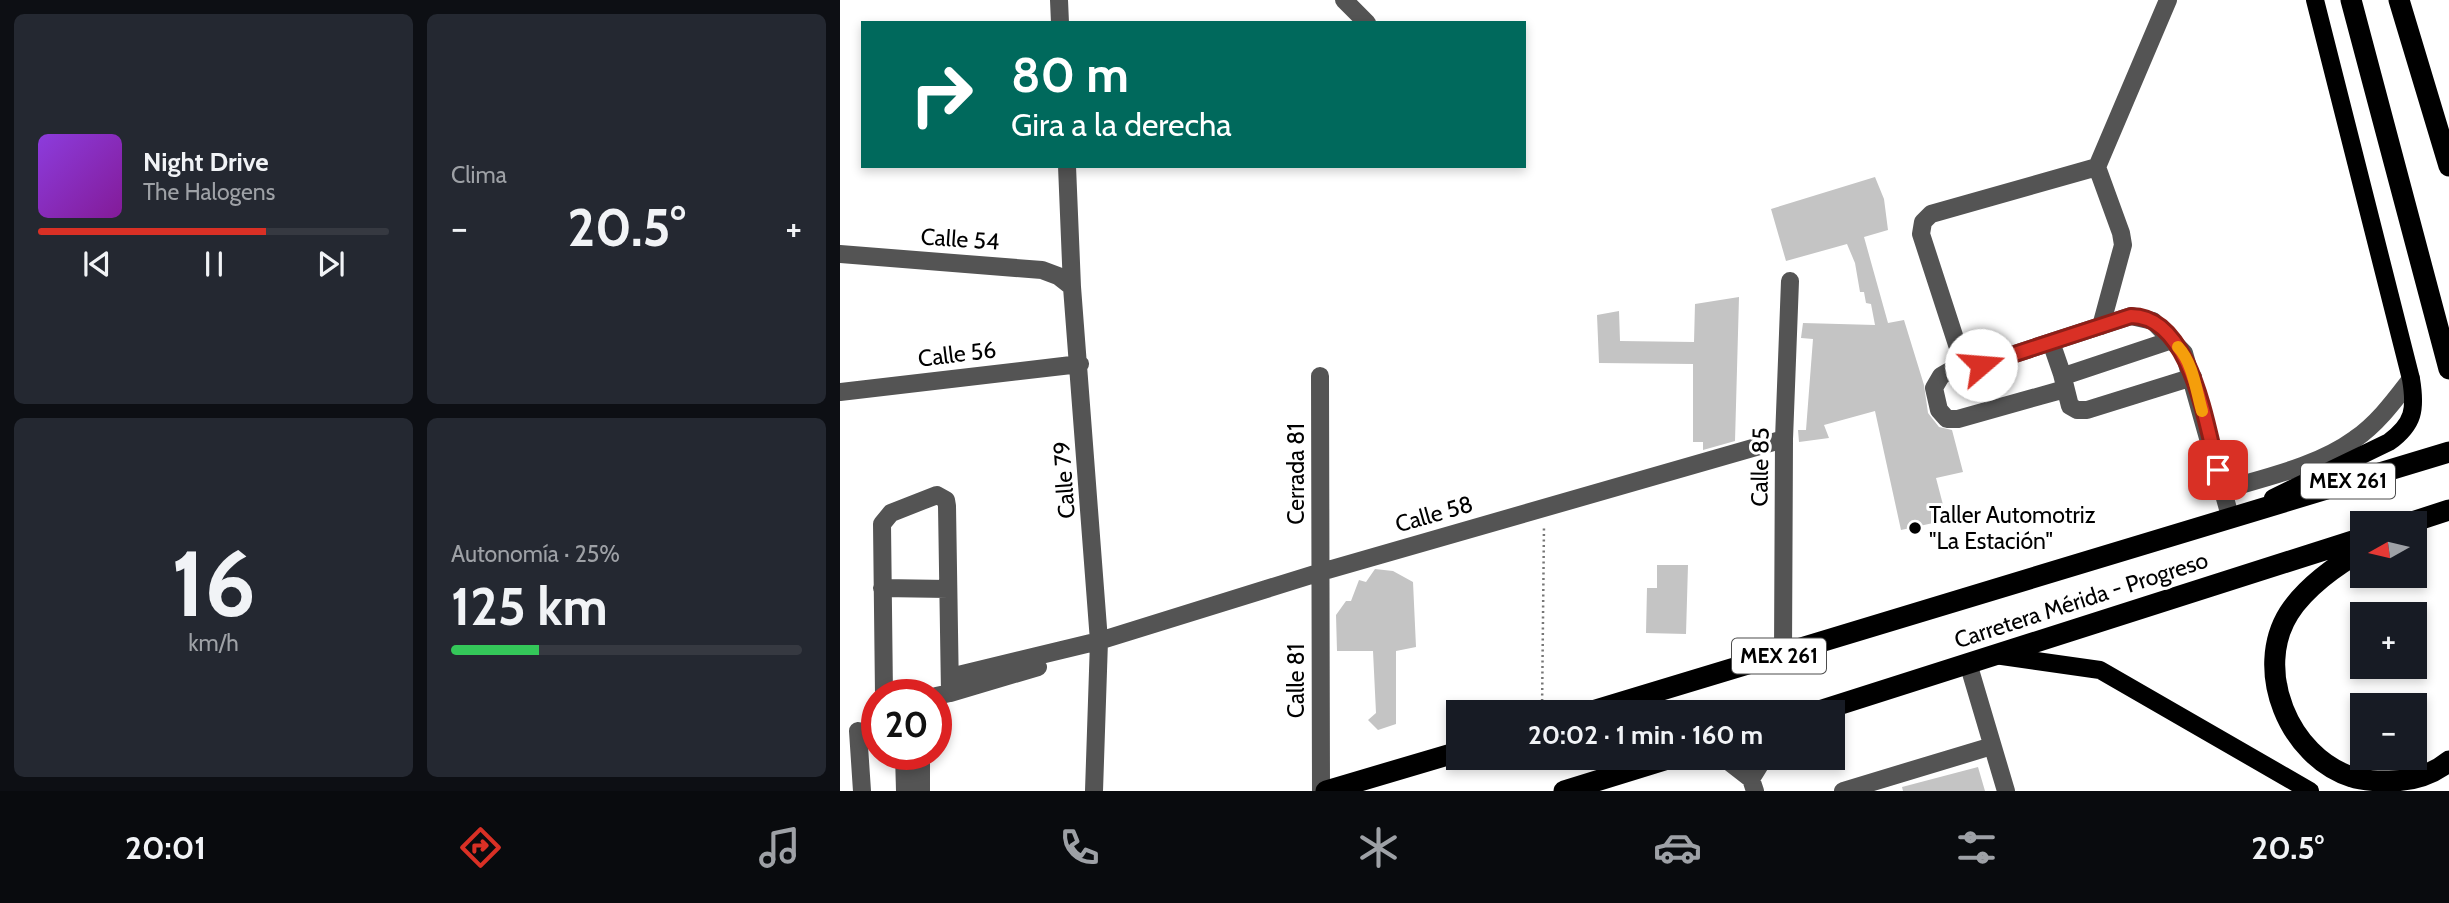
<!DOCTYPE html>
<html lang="es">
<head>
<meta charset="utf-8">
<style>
	:root { --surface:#171b24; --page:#242831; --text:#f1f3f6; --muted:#9ea1a6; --line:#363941; --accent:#d93025 }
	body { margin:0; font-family:Cabin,sans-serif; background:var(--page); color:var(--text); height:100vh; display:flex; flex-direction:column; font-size:26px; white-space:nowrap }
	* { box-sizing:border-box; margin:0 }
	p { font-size:23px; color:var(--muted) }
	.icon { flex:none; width:38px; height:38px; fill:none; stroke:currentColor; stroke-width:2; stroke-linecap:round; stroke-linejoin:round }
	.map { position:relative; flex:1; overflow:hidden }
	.drawer { display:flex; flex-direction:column; gap:14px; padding:14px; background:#0d0f14; width:840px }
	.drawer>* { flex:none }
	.banner { position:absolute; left:21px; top:21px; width:665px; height:147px; border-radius:0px; box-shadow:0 4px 10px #0003; background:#00695c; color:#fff; overflow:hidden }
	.needle { width:46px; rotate:262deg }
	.controls { position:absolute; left:1510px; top:511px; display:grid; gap:14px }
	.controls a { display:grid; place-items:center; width:77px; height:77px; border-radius:0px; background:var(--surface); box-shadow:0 4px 10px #0003; font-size:35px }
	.speed { position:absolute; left:21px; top:679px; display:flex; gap:14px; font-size:35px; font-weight:700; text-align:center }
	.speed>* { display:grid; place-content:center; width:91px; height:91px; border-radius:50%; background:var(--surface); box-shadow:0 4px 10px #0003; line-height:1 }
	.speed .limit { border:10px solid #d22; background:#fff; color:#111 }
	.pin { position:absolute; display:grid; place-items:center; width:60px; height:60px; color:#fff; margin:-30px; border-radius:14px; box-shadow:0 4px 10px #0006 }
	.me { position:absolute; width:77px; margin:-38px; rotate:72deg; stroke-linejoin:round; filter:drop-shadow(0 0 5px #0008) }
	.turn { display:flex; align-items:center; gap:24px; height:147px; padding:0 35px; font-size:32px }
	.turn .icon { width:91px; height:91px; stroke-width:2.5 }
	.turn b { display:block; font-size:49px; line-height:60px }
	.big { font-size:52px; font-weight:700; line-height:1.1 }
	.drawer .card { flex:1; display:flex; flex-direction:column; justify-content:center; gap:10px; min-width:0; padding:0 24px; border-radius:10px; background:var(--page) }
	.drawer .dial { align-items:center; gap:0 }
	.dial b { font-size:91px; line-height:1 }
	.song { display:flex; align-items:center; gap:21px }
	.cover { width:84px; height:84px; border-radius:10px; background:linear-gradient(135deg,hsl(270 70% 55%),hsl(290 70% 35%)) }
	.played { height:7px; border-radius:4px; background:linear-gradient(90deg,var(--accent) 65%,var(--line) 65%) }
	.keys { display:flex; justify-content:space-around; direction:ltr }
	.heat { display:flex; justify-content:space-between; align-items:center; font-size:38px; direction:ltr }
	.charge { height:10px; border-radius:5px; background:linear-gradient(90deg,#34c759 25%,var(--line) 0) }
	.drawer .tiles { flex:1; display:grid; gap:14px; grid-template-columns:repeat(2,1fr) }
	.trip { position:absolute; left:606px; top:700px; width:399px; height:70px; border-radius:0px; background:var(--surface); box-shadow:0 4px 10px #0003; font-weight:700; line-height:70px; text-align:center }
	.menu { display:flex; height:112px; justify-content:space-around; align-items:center; background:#090b0e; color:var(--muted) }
	.menu .icon { width:49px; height:49px }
	.menu .current { color:var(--accent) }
	.menu b { font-size:32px; color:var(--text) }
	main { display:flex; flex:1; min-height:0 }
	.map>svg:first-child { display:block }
	.building { fill:#c4c4c4 }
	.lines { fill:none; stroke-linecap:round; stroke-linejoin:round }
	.path { stroke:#767676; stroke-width:2.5; stroke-dasharray:2 3.5; stroke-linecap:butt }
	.minor { stroke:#545454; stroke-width:18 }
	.major { stroke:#000; stroke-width:18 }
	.highway { stroke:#000; stroke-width:21 }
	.route-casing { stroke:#8d1f18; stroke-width:18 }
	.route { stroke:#d93025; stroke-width:12 }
	.slow { stroke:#f59e0b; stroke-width:12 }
	.poi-dot { fill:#000; stroke:#fff; stroke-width:2.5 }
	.labels { text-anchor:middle; stroke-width:6; stroke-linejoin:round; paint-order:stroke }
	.shield { fill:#fff; stroke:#4c4c4c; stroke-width:2 }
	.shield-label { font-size:21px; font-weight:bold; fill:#000 }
	.street-label { font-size:23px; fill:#000; stroke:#fff }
	.poi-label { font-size:23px; fill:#000; stroke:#fff; text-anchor:start }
</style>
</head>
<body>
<main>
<section class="drawer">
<div class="tiles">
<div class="card">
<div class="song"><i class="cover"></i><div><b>Night Drive</b><p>The Halogens</p></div></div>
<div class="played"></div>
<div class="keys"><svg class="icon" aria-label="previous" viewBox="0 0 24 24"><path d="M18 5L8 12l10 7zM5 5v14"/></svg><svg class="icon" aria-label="pause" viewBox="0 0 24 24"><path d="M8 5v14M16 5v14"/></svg><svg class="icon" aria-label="next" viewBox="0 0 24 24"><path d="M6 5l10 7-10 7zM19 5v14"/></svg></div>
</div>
<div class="card"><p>Clima</p>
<div class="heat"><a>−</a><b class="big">20.5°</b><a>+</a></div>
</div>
<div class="card dial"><b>16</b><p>km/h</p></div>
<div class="card"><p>Autonomía · 25%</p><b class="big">125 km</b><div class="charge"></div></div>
</div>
</section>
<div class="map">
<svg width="1609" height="791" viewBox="0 0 1609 791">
	<rect width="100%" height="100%" fill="#fff"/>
	<path class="building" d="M 1035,177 L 1044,199 L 1048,230 L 1024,237 L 1048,323 L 1064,320 L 1084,385 L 1088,413 L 1099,427 L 1112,430 L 1123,472 L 1096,478 L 1107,520 L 1061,530 L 1035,411 L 984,425 L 989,438 L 959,442 L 958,430 L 966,430 L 973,339 L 961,338 L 963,323 L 1035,325 L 1031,304 L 1026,303 L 1024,292 L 1020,292 L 1015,263 L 1007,244 L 946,261 L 931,209 Z
		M 899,297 L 895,441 L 863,450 L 863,442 L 853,442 L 853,364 L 759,363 L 757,315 L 779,311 L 780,341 L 854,342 L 855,304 Z
		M 817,565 L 848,565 L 846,634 L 806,633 L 807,588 L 817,588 Z
		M 535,569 L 553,571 L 573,582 L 576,647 L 556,651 L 556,724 L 538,730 L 528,720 L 536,713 L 533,651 L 497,651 L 496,615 L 506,601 L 511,601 L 519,580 L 526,582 Z
		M 1138,767 L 1145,791 L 1063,791 L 1062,787 Z"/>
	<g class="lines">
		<path class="path" d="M 702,712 L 704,525"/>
		<path class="minor" d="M 219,0 L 220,23
			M 504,0 L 527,23
			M 1328,0 L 1257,167 L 1091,214 L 1083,222 L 1081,234 L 1122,360 L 1130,365 L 1141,365 L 1291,316 L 1313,321 L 1344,353 L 1390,516
			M 227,166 L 232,287 L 259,641 L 254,791
			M 1257,167 L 1281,233 L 1283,245 L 1261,326
			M 0,254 L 202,270 L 218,276 L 232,287
			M 1211,342 L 1222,374 L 1230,374 L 1332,340
			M 1125,362 L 1101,376 L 1094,388 L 1099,410 L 1107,419 L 1118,419 L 1225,389
			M 1222,374 L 1230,406 L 1237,410 L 1247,410 L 1353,377
			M 480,376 L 481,791
			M 0,392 L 240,364
			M 1383,490 C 1427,477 1478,466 1515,439 C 1538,423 1554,401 1571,379
			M 42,588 L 108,589
			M 943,654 L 944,439 L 950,281
			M 1128,663 L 1166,791
			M 110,677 L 259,641 L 481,572 L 944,439
			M 110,693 L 198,667
			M 44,695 L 42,524 L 51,513 L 97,495 L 106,500 L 107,506 L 110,693 L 96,696
			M 18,731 L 22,791
			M 64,754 L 65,791
			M 81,754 L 81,791
			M 884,758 L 911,779 L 915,791
			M 911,779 L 924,758
			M 1003,791 L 1152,746"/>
		<path class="major" d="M 1433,498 L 1549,442 C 1574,424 1576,409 1571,379 L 1475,0
			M 1155,655 L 1260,670 L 1470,791"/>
		<path class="highway" d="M 1511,0 L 1609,369
			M 1559,0 L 1609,166
			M 1569,523 L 1609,510
			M 1522,551 C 1496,565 1465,588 1449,613 C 1413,670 1449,757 1512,777 C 1523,781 1537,781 1549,781 C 1571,781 1592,775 1609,761
			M 749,712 L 1609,452
			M 976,712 L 1522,538
			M 486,791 L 618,752
			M 724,791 L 831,758"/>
	</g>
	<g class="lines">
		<g class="route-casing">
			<path id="route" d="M 1141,365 L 1291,316 C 1351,316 1366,426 1378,470"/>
		</g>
		<use href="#route" class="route"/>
		<path class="slow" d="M 1338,347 C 1353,363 1356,390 1362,411"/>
	</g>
	<circle class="poi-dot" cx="1075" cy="528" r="7"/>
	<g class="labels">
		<g class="shield">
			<rect x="1461" y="463.5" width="94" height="35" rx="5"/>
			<rect x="892" y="638.5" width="94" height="35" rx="5"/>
		</g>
		<g class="shield-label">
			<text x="1508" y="488">MEX 261</text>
			<text x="939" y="663">MEX 261</text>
		</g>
		<g class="street-label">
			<text transform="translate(120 239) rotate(4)" y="8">Calle 54</text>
			<text transform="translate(117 354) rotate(-7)" y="8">Calle 56</text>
			<text transform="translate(920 467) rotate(-89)" y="8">Calle 85</text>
			<text transform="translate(456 474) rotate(-90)" y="8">Cerrada 81</text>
			<text transform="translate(224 480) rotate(-94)" y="8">Calle 79</text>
			<text transform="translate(594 514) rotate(-16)" y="8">Calle 58</text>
			<text transform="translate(1241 600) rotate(-18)" y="8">Carretera Mérida - Progreso</text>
			<text transform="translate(456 681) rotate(-90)" y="8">Calle 81</text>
		</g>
		<g class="poi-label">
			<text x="1089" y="523">Taller Automotriz<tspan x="1089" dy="26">"La Estación"</tspan></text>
		</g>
	</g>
</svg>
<div class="controls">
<a><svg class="needle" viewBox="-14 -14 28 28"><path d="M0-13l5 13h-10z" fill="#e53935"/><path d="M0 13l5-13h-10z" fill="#9ea1a6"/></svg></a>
<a>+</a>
<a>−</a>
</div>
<div class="speed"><div class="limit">20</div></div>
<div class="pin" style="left:1378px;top:470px;background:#d93025"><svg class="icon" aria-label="arrive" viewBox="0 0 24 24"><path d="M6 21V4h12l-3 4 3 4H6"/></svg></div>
<svg class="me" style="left:1141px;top:365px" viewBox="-20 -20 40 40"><circle r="19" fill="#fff"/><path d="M0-13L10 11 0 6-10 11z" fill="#d93025"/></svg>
<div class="trip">20:02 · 1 min · 160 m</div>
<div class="banner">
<div class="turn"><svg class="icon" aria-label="right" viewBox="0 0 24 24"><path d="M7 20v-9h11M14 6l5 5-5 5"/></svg><div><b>80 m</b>Gira a la derecha</div></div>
</div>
</div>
</main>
<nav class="menu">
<b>20:01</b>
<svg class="icon current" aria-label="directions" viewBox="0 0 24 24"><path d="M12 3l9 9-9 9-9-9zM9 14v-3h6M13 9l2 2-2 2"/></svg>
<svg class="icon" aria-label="music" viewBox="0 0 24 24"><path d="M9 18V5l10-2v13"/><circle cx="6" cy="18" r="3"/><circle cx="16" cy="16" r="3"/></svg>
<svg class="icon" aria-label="phone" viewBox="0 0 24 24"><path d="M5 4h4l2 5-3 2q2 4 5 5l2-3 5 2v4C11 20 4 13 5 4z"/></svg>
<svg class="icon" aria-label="climate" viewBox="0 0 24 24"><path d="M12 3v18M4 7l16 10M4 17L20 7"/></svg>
<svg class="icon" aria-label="car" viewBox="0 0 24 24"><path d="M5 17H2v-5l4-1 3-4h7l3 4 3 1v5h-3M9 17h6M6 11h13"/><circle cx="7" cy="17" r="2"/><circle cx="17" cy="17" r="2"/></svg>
<svg class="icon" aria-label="filters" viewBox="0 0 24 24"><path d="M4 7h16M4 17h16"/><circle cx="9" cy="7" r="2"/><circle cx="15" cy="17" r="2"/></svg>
<b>20.5°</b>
</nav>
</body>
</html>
